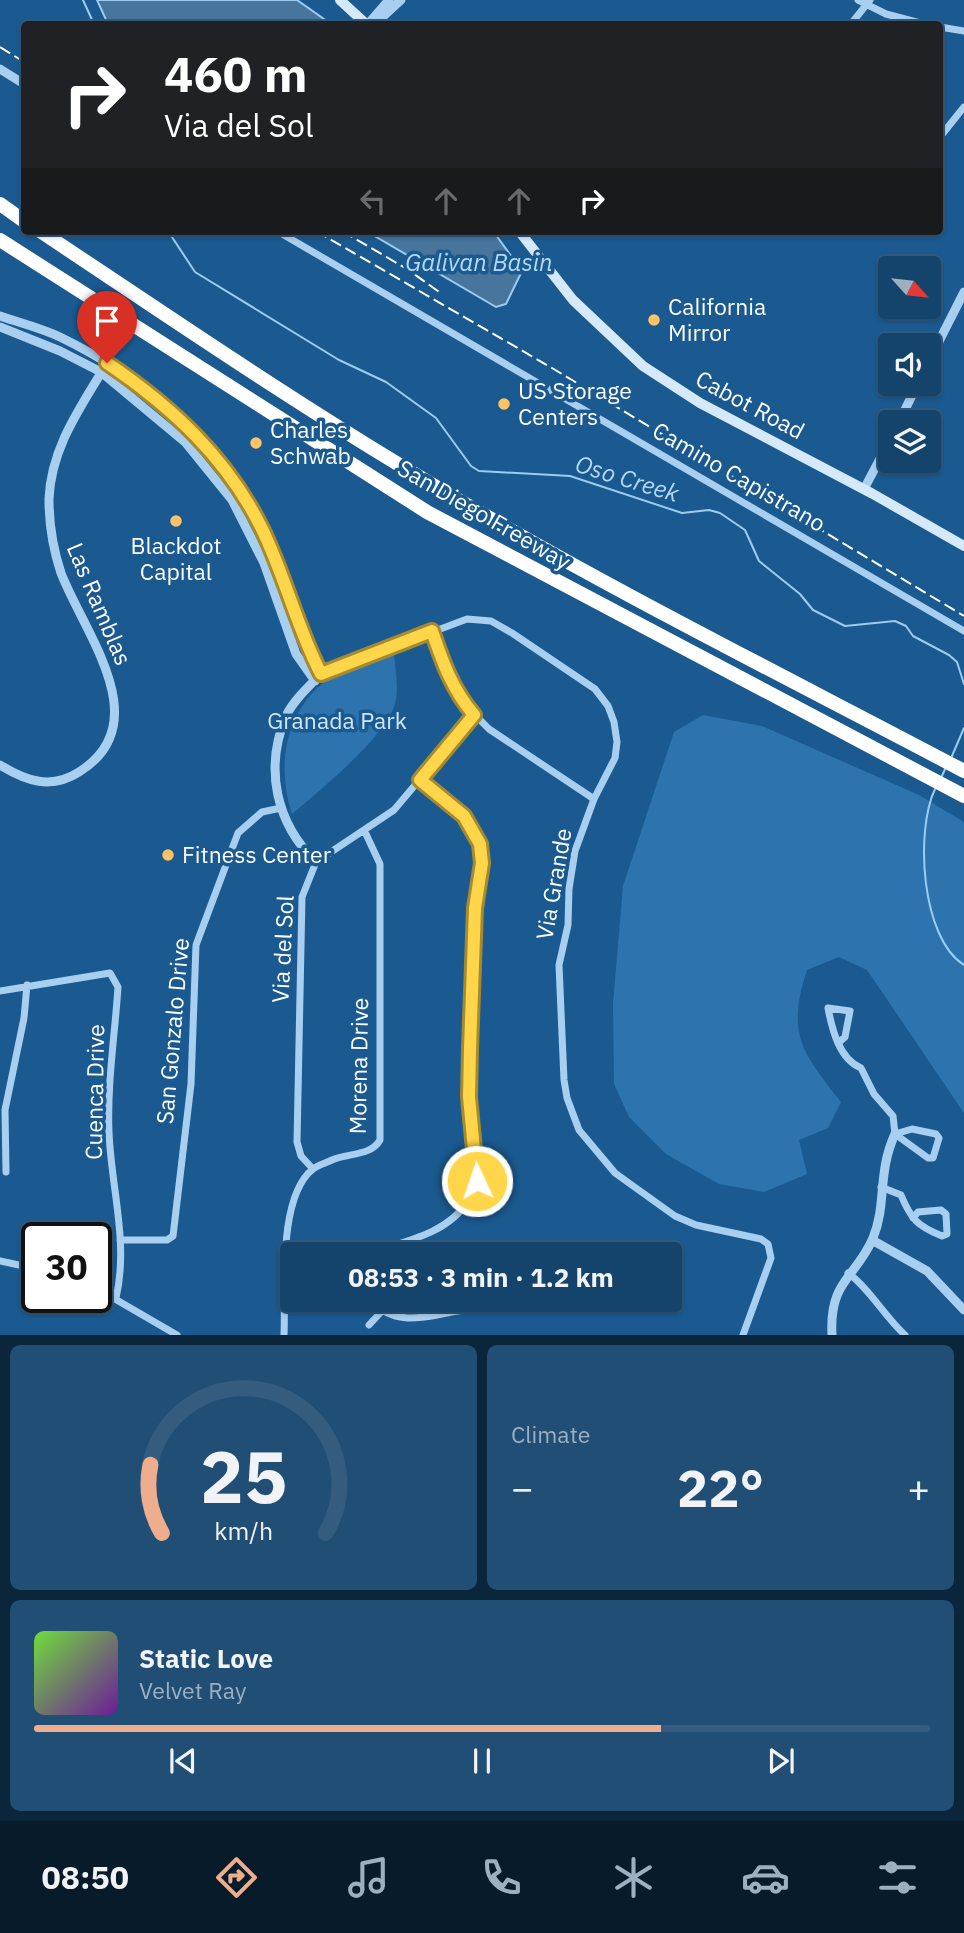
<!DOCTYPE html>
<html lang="en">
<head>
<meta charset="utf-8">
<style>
	:root { --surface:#14446c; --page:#214e74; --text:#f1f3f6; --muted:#9db0c2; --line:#335c7f; --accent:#eead8d }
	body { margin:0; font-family:"IBM Plex Sans",sans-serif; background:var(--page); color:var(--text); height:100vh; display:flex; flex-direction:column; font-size:26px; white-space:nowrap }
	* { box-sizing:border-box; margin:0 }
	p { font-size:23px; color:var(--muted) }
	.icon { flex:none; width:38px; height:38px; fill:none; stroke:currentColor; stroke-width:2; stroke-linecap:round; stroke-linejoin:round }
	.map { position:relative; height:1335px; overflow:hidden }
	.panel { display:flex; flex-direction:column; gap:10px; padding:10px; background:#0b253b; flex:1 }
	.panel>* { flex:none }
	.hud { position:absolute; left:21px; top:21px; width:922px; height:214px; border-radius:7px; box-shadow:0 2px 5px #0004,0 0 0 2px var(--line); background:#202124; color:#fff; overflow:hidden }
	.needle { width:46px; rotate:117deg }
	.controls { position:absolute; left:878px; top:256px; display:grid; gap:14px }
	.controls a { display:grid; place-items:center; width:63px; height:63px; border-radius:7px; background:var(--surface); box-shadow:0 2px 5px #0004,0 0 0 2px var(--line); font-size:35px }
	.speed { position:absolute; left:21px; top:1222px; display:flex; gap:14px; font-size:35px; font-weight:700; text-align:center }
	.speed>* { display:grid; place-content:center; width:91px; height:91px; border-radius:50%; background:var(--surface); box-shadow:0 2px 5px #0004,0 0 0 2px var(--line); line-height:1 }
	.speed .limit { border:4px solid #111; border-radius:10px; background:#fff; color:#111 }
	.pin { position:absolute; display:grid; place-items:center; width:60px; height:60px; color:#fff; margin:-72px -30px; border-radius:50% 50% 50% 0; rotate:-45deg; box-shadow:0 0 7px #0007 }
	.pin .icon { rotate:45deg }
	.me { position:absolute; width:77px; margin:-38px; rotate:357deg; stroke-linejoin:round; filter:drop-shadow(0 0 5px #0008) }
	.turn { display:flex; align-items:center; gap:24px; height:147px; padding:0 28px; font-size:32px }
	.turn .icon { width:91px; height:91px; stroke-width:2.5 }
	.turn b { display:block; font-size:49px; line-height:60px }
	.lanes { display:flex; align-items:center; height:66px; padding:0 28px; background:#0003; justify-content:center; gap:35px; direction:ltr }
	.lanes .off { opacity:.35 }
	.big { font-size:52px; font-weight:800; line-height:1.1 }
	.panel .card { flex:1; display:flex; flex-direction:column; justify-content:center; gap:10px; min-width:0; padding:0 24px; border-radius:10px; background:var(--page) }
	.panel .dial { align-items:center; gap:0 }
	.dial svg { height:182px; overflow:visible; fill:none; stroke:var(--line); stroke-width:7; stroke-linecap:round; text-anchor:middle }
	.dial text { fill:var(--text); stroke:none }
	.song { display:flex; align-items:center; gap:21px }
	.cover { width:84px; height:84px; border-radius:10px; background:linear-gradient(135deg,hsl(100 70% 55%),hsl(280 70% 35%)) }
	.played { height:7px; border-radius:4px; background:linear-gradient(90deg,var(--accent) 70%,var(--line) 70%) }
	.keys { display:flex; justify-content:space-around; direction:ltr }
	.heat { display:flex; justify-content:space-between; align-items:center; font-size:38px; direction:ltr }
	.panel .tiles { flex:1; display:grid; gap:10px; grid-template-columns:1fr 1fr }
	.card:last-child { grid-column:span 2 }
	.trip { position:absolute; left:280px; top:1242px; width:402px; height:70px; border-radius:7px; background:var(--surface); box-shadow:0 2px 5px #0004,0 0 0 2px var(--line); font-weight:800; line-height:70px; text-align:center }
	.menu { display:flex; height:112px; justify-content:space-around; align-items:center; background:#081b2b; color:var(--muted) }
	.menu .icon { width:49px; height:49px }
	.menu .on { color:var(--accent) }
	.menu b { font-size:32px; color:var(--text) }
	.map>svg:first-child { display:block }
	.green { fill:#2d74af }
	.water { fill:#48759c; stroke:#9bccf1; stroke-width:2 }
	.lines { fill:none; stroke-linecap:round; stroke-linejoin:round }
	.stream { stroke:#9bccf1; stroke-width:2 }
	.minor { stroke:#a8cfef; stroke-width:7 }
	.tertiary { stroke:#a8cfef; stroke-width:9 }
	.secondary { stroke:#d6e9fa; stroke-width:10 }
	.motorway { stroke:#fff; stroke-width:14 }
	.rail { stroke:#fff; stroke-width:2; stroke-dasharray:12 5; stroke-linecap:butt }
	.route-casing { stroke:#a68a30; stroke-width:18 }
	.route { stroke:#ffd54a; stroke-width:12 }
	.poi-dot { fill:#ffc366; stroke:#1a5a90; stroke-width:2.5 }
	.labels { text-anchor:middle; stroke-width:7; stroke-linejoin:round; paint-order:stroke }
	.poi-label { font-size:23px; fill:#fff; stroke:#1a5a90; text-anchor:start }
	.street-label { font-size:23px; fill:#fff; stroke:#1a5a90 }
	.park-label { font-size:23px; fill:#cfe7fb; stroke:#1a5a90 }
	.water-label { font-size:24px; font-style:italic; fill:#b4d9f6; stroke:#1a5a90 }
</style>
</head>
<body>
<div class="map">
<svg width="964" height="1335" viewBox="0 0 964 1335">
	<rect width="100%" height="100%" fill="#1a5a90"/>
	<path class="green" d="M 394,653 C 395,670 400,691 394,707 C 381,741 320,790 292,814 C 274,760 288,697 343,671 C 359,663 377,659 394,653 Z
		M 703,715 L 762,726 L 919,795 L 964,822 L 964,1113 L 867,970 L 839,957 L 807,970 C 786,1034 802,1052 841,1102 L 828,1128 L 799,1140 L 807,1174 L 764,1192 L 719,1184 L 666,1154 L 629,1117 L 614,1084 L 613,1004 L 623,886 L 674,732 Z"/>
	<path class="water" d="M 97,0 L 297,0 L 331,24 L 108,24 Z
		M 366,231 L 493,231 L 522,271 L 506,304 L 496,307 Z"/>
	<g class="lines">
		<path class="stream" d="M 83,0 L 94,24
			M 168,231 L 195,272 L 339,360 L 386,382 L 436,418 L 471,466 L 479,471 L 570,476 L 682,513 L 709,510 L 720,513 L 745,530 L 759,561 L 800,594 L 813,610 L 845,626 L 895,621 L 906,626 L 913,636 L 949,655 L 957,662 L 964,684
			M 952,756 L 964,728
			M 941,778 L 946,767
			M 935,789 C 915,831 921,938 964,965"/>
		<path class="minor" d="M 858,0 L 886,14 L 924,24
			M 851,24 L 870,0
			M 940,27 L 964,31
			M 940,137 L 964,107
			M 277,231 L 964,631
			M 432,631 C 445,671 458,700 489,729 L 594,799
			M 321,674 L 467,619 L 491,621 L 512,633 L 595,689 L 608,706 L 614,722 L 617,742 L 615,758 L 594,799 L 575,851 L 569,889 L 568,925 L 559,965 L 564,1080 L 567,1098 L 579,1130 L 615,1173 L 675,1216 L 696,1225 L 761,1239 L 768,1244 L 771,1258 L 743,1335
			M 0,991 L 110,973 L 118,987 C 115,1034 107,1084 109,1132 C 111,1187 129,1243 116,1298
			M 838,1043 L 845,1037 L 850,1011 L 828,1008 C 832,1029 839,1059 861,1068 L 874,1094 L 893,1116 L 895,1134
			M 912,1129 L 936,1134 L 939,1138 L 933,1158 L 928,1158 L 895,1134 Z
			M 313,1169 L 301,1156 L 297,1142 L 302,897 L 316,862 L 394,810 L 474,715
			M 6,1172 L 5,1110 L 24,1018 L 27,985
			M 881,1187 L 901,1195 C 911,1219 917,1226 942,1236 L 947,1234 L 946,1214 L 941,1210 L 918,1212 L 913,1218
			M 120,1240 L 167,1240 L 173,1236 L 191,1084 L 196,945 L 238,833 L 262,812 L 281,808
			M 363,1255 C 401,1242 446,1236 469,1200 C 487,1170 469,1115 469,1079 C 470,1023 472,965 475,909 C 477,888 485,866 481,845 C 474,816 442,797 420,780
			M 0,1261 L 37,1269
			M 848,1273 C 870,1289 884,1316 905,1335
			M 96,1288 L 177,1335
			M 370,1300 C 404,1335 440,1308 481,1309
			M 369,1325 L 381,1312
			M 284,1335 C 286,1292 277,1197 313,1169 C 318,1165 326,1163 332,1160 C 348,1153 371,1156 380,1140 L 380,864 L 365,832"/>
		<path class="tertiary" d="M 368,24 L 389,0
			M 375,24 L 401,0
			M 0,69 L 24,84
			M 0,316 C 20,323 41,328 60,337 C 145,378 223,445 263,531 C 285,578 297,628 321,674 C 309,686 293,701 286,716 C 264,769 276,823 316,862
			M 0,327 L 60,351 L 101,372 L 185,442 L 232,500 L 264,563 L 296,654 L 315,681
			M 929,361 L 964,292
			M 899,422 L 918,383
			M 864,489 L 891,438
			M 0,765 C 26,781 51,790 79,772 C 158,723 84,633 61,573 C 53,549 49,524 49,499 C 51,447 81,407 107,363
			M 872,1240 L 927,1271 L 964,1310
			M 832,1335 C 829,1280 856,1278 873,1238 C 887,1204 877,1173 895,1134"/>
		<path class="secondary" d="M 340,0 L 366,24
			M 519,231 L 573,300 L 643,366 L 700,403 L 873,494 L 964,546"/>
		<path class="motorway" d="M 0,204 L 24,221
			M 40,231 C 171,318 302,408 438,488 C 609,589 788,678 964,771
			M 0,240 L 427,512 L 964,796"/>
		<path class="rail" d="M 0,47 L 24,62
			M 316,231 L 552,368 L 964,616
			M 342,231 L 407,269 L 442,294"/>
	</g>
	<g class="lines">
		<g class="route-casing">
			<path id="route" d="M 107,363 C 172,407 227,458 262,529 C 285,576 297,628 321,674 L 432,631 C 443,663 452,689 474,715 L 420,780 L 464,816 L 480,844 L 482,863 L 475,908 L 470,1049 L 469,1097 L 477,1181"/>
		</g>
		<use href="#route" class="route"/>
	</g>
	<g class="poi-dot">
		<circle cx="654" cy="320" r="7"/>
		<circle cx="504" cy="404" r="7"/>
		<circle cx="256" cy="443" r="7"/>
		<circle cx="176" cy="521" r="7"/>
		<circle cx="168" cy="855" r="7"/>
	</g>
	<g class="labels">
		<g class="poi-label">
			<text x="668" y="315">California<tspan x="668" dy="26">Mirror</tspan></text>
			<text x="518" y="399">US Storage<tspan x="518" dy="26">Centers</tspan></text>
			<text x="270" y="438">Charles<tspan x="270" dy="26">Schwab</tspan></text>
			<text x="176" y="554" text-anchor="middle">Blackdot<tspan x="176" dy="26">Capital</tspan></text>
			<text x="182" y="863">Fitness Center</text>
		</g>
		<g class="street-label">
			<text transform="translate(750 405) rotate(28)" y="8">Cabot Road</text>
			<text transform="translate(739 477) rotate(30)" y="8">Camino Capistrano</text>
			<text transform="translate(484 515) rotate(30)" y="8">San Diego Freeway</text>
			<text transform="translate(99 604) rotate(67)" y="8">Las Ramblas</text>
			<text transform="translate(554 884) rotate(-80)" y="8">Via Grande</text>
			<text transform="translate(283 949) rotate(-87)" y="8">Via del Sol</text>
			<text transform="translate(173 1031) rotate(-85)" y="8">San Gonzalo Drive</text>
			<text transform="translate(359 1066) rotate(-89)" y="8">Morena Drive</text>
			<text transform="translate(95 1092) rotate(-89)" y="8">Cuenca Drive</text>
		</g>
		<g class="park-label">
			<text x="337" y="729">Granada Park</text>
		</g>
		<g class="water-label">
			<text x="479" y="271">Galivan Basin</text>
			<text transform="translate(627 479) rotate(17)" y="8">Oso Creek</text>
		</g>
	</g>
</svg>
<div class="controls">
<a><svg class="needle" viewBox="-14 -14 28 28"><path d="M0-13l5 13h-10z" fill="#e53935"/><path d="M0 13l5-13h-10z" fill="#9db0c2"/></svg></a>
<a><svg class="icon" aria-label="sound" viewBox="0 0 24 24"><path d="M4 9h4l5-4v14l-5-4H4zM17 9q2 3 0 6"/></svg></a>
<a><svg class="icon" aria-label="layers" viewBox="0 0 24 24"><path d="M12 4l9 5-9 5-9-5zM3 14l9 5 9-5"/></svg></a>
</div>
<div class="speed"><div class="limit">30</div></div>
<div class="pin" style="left:107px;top:363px;background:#d93025"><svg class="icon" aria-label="arrive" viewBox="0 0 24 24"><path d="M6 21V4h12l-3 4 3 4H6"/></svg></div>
<svg class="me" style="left:477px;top:1181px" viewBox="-20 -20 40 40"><circle r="17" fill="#ffd54a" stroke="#fff" stroke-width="3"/><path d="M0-11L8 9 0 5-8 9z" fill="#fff"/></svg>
<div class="trip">08:53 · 3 min · 1.2 km</div>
<div class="hud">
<div class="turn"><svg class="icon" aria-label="right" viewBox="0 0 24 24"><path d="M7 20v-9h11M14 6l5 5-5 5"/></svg><div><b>460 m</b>Via del Sol</div></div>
<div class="lanes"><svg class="icon off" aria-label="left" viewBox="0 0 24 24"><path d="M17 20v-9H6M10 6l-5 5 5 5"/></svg><svg class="icon off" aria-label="ahead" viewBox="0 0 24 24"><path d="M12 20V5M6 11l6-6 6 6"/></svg><svg class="icon off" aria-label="ahead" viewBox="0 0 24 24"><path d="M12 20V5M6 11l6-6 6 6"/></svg><svg class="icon" aria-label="right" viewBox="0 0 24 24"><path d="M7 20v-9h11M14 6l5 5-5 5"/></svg></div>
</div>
</div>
<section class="panel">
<div class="tiles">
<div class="card dial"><svg viewBox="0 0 100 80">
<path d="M14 69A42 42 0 1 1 86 69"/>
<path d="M14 69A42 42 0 0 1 9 39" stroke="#eead8d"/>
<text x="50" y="56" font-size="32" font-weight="700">25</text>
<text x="50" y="72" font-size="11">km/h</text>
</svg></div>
<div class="card"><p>Climate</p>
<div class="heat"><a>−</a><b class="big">22°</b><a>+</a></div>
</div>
<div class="card">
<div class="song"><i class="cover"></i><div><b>Static Love</b><p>Velvet Ray</p></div></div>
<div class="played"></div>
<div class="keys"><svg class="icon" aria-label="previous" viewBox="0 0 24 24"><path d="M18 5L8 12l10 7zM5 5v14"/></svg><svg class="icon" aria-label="pause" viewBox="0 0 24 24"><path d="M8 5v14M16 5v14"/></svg><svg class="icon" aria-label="next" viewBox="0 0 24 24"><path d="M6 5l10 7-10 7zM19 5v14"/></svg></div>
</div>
</div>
</section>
<nav class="menu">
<b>08:50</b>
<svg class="icon on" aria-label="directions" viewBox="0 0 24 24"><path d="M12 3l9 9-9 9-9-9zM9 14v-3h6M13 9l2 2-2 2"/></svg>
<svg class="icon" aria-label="music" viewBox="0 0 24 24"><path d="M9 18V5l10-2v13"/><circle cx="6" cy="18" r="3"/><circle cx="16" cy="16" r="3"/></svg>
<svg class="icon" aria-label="phone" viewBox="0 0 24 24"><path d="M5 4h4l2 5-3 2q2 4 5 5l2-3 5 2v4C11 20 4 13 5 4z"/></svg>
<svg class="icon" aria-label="climate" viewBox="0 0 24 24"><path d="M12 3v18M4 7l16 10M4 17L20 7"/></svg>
<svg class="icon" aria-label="car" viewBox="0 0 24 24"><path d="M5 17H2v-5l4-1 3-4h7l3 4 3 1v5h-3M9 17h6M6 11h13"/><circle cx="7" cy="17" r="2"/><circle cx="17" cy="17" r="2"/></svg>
<svg class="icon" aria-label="filters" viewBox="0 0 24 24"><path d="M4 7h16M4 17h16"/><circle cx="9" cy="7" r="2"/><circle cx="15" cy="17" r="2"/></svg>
</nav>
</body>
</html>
